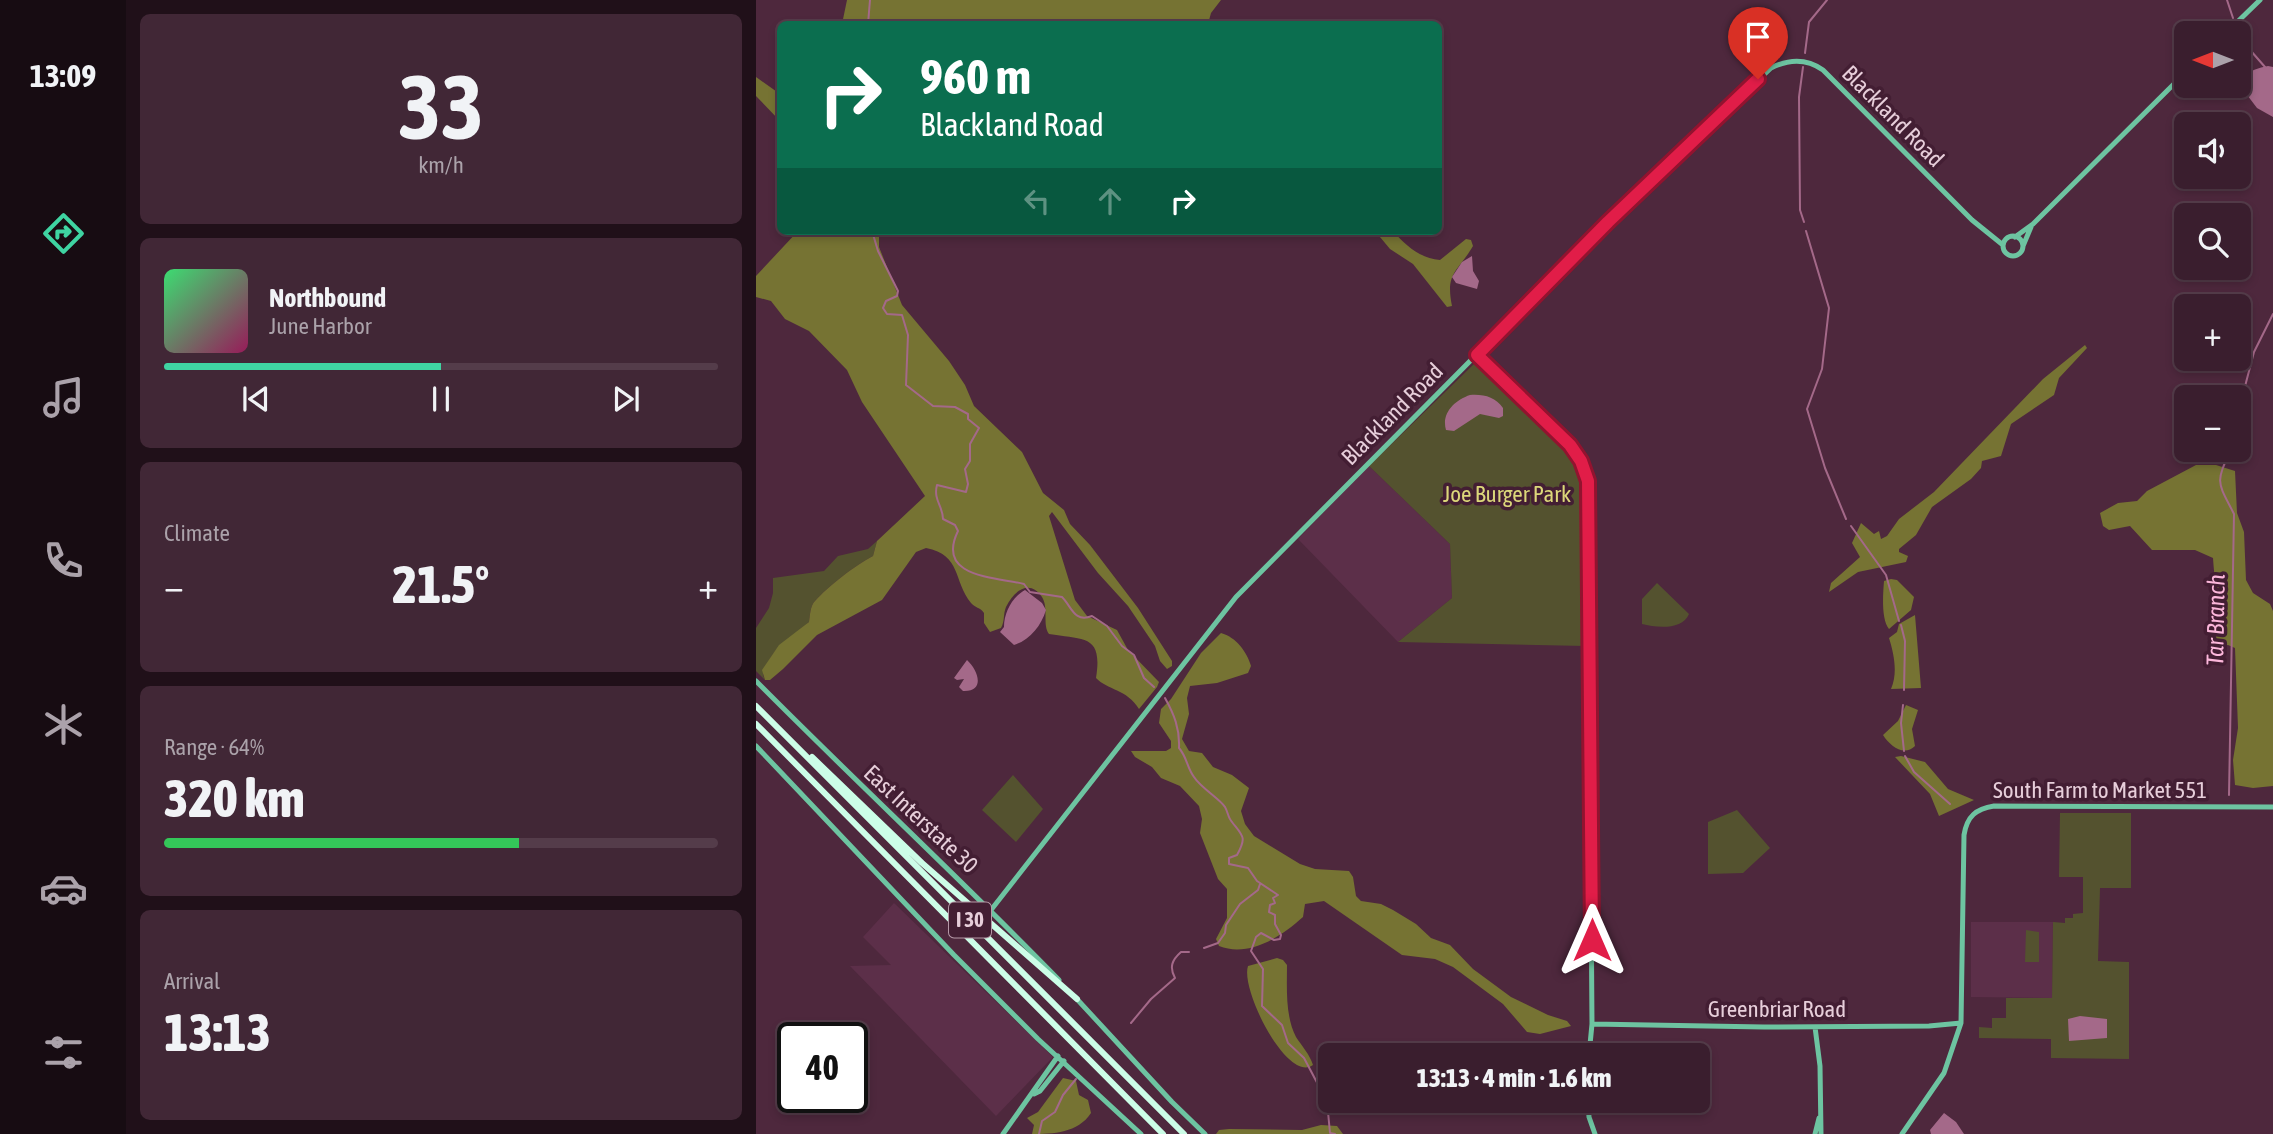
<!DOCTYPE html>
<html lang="en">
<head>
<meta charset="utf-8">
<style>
	:root { --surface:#3a1e2e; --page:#412736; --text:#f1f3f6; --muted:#aba2aa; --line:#543c4a; --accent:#3fd4a2 }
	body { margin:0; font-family:"Asap Condensed",sans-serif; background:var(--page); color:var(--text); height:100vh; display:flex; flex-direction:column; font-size:26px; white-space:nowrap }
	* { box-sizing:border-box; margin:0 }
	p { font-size:23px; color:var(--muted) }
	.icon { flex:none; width:38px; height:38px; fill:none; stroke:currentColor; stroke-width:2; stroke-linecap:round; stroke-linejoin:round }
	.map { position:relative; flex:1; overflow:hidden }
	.panel { display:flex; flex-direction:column; gap:14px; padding:14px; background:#201019; width:630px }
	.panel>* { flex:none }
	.hud { position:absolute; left:21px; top:21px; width:665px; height:214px; border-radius:10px; box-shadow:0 4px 10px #0003,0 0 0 2px var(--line); background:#0b6e4f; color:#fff; overflow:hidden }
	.needle { width:46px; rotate:270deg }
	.fabs { position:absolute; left:1418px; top:21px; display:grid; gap:14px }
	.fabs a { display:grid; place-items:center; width:77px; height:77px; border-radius:10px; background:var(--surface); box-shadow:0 4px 10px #0003,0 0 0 2px var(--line); font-size:35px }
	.speed { position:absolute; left:21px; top:1022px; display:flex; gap:14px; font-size:35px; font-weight:700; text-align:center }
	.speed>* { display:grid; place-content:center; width:91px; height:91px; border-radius:50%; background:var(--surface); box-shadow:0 4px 10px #0003,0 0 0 2px var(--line); line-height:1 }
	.speed .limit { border:4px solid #111; border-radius:10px; background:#fff; color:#111 }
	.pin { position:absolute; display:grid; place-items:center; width:60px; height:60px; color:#fff; margin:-72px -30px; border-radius:50% 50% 50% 0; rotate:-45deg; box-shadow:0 0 7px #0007 }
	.pin .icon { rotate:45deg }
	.me { position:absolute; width:77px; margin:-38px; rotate:0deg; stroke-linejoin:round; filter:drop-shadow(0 0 5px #0008) }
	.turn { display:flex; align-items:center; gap:24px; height:147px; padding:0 28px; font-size:32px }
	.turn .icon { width:91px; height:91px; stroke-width:2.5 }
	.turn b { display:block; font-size:49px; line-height:60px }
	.lanes { display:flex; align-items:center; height:66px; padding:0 28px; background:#0003; justify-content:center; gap:35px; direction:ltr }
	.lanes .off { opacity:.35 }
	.big { font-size:52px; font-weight:800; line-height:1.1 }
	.panel .tile { flex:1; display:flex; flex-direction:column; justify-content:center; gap:10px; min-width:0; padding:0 24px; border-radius:10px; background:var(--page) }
	.panel .dial { align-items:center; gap:0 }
	.dial b { font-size:91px; line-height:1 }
	.song { display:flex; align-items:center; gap:21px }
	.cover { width:84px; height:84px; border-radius:10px; background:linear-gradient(135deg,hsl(140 70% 55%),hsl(330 70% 35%)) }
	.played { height:7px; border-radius:4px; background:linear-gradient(90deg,var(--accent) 50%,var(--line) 50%) }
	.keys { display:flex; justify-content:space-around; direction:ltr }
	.heat { display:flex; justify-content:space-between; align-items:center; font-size:38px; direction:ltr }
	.charge { height:10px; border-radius:5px; background:linear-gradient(90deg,#34c759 64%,var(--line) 0) }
	.trip { position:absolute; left:562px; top:1043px; width:392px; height:70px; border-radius:10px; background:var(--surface); box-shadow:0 4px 10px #0003,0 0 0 2px var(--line); font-weight:800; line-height:70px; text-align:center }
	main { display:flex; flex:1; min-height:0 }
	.tab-bar { display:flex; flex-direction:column; width:126px; justify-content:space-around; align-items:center; background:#170c12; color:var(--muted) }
	.tab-bar .icon { width:49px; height:49px }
	.tab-bar .on { color:var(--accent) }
	.tab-bar b { font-size:32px; color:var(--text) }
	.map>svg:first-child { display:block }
	.built { fill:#5c2f49 }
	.green { fill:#54522f }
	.forest { fill:#767333 }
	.water { fill:#a46989 }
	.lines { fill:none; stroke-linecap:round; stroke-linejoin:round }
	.stream { stroke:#a46989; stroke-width:2 }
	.secondary { stroke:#6dc4a1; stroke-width:5 }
	.highway { stroke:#ccfde7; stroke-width:6 }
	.route-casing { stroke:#92132f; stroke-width:18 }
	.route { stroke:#e11d48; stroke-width:12 }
	.labels { text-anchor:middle; stroke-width:7; stroke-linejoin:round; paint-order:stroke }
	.shield { fill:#431e33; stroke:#b699a8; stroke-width:2 }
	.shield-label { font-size:21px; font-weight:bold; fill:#e7ceda }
	.street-label { font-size:23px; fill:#e7ceda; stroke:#431e33 }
	.park-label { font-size:23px; fill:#dcd77a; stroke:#431e33 }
	.water-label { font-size:24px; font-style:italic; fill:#fcb7db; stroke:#431e33 }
</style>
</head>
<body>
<main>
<nav class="tab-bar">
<b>13:09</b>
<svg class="icon on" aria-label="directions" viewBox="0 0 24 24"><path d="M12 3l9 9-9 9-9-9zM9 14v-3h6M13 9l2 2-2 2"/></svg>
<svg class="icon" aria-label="music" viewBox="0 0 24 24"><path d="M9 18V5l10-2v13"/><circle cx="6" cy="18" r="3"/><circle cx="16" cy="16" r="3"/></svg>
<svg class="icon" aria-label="phone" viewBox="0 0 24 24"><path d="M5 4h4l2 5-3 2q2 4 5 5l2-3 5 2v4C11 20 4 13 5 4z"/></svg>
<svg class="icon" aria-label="climate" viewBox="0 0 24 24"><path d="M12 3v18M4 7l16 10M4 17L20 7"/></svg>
<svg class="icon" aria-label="car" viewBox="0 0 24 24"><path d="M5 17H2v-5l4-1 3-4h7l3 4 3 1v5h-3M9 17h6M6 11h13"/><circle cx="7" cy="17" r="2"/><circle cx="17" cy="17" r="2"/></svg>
<svg class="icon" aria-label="filters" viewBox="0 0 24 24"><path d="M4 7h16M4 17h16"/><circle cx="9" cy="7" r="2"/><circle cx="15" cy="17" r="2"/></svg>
</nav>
<section class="panel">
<div class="tile dial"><b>33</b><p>km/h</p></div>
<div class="tile">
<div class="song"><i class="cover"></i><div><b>Northbound</b><p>June Harbor</p></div></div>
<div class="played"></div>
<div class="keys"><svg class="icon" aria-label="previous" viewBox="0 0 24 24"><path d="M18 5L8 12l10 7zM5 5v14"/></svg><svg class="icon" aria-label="pause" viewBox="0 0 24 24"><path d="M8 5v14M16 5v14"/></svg><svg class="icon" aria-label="next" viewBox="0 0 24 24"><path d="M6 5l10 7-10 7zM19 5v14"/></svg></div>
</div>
<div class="tile"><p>Climate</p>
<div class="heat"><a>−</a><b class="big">21.5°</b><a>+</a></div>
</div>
<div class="tile"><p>Range · 64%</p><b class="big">320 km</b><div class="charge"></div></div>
<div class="tile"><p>Arrival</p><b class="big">13:13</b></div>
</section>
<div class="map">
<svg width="1517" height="1134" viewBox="0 0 1517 1134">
	<rect width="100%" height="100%" fill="#4e283d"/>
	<path class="built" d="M 613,466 L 694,544 L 696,598 L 642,642 L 542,539 Z
		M 138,903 L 297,1057 L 240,1116 L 94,966 L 135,965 L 107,937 Z
		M 1215,922 L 1297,922 L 1296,998 L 1215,997 Z"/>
	<path class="green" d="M 720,362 L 725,362 L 811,447 L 825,467 L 829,488 L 830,646 L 642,642 L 696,598 L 694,544 L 613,466 Z
		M 121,541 L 117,556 C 101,564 71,587 59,601 C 54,606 54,616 53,622 C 31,643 18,643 7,675 L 9,680 L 0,671 L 0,628 L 13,608 L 17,593 L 17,578 L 68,571 L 82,556 L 112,549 Z
		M 901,583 L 933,614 C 927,630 901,628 886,624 L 886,599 Z
		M 257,775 L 287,809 L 260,842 L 226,810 Z
		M 981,810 L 1014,848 L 987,873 L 952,874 L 952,822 Z
		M 1304,813 L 1375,813 L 1375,888 L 1344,888 L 1342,961 L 1373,962 L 1373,1059 L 1295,1058 L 1295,1039 L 1223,1038 L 1223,1027 L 1236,1028 L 1236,1018 L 1250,1018 L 1250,998 L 1296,998 L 1297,922 L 1309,923 L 1309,918 L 1317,918 L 1317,914 L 1327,913 L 1327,877 L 1303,877 Z
		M 1270,930 L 1283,932 L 1283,962 L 1269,962 Z"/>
	<path class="forest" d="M 91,0 L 465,0 L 455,13 L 452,24 L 297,24 L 287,19 L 273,24 L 86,24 Z
		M 0,77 L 24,94 L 24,121 L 0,96 Z
		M 42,231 L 123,231 L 123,247 L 146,305 L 193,361 L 209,385 L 218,406 L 266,452 L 287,493 L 308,510 L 314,524 L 334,545 L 382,608 L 416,661 L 416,666 L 411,669 L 404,661 L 399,646 L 372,606 L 342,573 L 296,512 L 293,516 L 319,600 L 331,616 L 361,630 L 372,650 L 403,682 L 401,687 L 383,709 C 371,689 351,690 340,678 C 347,634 328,640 293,634 C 286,625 293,608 286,597 C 274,579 258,590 250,607 C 247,614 249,621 245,628 L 234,632 L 228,623 L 228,613 C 224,607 219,608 215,603 C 197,581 206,555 170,548 L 160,552 L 126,600 L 61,635 L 27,669 L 14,680 L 9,680 L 6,670 L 23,645 L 53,622 C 54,616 54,606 59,601 C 71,587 101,564 117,556 L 121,541 L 169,496 L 106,402 L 91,370 L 53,331 L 29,319 L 15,301 L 0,297 L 0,276 Z
		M 619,231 L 637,231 C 650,246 664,258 684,260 L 710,239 L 715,240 L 717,246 C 702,272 689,272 696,306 L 691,307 L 657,264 L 634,249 Z
		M 1329,345 L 1331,348 L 1303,378 L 1298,395 L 1255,424 L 1245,456 L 1226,461 L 1225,468 L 1215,479 L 1176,507 L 1160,535 L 1143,549 L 1143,552 L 1152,556 L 1150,562 L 1102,572 L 1073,592 L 1075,583 L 1104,557 L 1096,543 L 1105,523 L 1118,534 L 1123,531 L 1125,539 L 1131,536 L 1143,519 L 1178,492 L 1287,379 Z
		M 1440,465 L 1460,465 L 1479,471 L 1481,513 L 1488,532 L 1490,580 L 1497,593 L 1514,604 L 1517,611 L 1517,786 L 1497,788 L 1479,785 L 1477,760 L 1482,728 L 1479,648 L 1472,645 L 1459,647 L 1455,641 C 1466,610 1459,591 1457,558 L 1439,550 L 1396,550 L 1374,526 L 1353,530 L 1347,526 L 1344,513 L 1362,503 L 1381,501 L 1391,491 Z
		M 1135,579 L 1141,580 L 1158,597 L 1155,610 L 1133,629 C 1125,619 1127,594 1128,581 Z
		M 1159,615 L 1165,688 L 1135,689 C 1142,673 1138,654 1133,638 L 1141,632 L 1143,624 Z
		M 465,633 C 480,637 491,652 495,666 L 492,673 L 461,683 L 434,686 L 431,698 L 433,714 L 426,739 L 433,751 L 446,753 L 457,767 L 476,775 L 493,788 L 485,811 L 489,824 L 498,836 L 544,864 L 559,869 L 593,871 L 597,877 L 600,896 L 605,901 L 625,904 L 637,910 L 660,924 L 675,938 L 694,945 L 717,969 L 755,997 L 792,1015 L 811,1021 L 815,1026 L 784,1034 L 771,1032 L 747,1004 L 697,967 L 679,959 L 646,955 L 568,901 L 549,904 L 547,917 C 526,936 493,958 463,946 L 460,939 L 471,918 L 471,889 L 462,879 L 444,833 L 446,819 L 443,806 L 424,786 L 405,778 L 396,767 L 379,757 L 375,751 L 410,751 L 415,748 L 415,741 L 403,723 L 405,709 L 415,699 L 445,653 Z
		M 1150,705 L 1162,710 L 1156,729 L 1159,746 C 1148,757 1134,746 1127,735 L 1142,721 Z
		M 1145,756 L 1169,762 L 1192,789 L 1218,800 L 1183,816 L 1174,794 L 1139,757 Z
		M 521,958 L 527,960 L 531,965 C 531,987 529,1016 540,1037 C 546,1046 554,1055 557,1065 C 532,1084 484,990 492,966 Z
		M 307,1078 L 320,1081 L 323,1095 L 332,1100 L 335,1113 C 322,1133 297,1134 276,1134 L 278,1125 L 271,1118 L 282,1112 Z
		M 565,1125 L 581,1126 L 587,1134 L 460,1134 L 463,1130 L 473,1129 L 546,1130 Z"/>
	<path class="water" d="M 1512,66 L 1517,67 L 1517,117 L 1501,108 L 1485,87 C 1486,73 1500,68 1512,66 Z
		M 716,256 L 717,271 L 723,281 L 721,289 L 700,283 L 696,277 L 706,262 Z
		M 714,395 C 728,394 739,397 747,408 L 747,416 L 743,418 L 724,414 L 698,431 L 690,430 C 685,413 699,400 714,395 Z
		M 269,590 L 286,603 L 290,610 C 285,626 274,640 258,645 L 244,632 L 248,627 C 248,613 256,597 269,590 Z
		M 211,660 C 222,670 230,692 207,691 L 203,687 L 208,679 L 201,680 L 198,678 Z
		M 1324,1016 L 1351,1019 L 1351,1038 L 1313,1041 L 1312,1019 Z
		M 1188,1113 L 1200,1122 L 1208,1134 L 1175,1134 L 1174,1130 Z"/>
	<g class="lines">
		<path class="stream" d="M 1471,0 L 1477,18
			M 112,24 L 114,0
			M 1485,27 L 1495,51 L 1509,67
			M 1049,53 L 1053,22 L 1071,0
			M 1047,67 L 1043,97 L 1044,210 L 1048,222
			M 116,231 L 122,251 L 142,291 L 141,296 L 130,301 L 127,308 L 131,314 L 146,315 L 152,335 L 150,385 L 177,406 L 199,407 L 212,414 L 212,419 L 223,428 L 214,444 L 214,461 L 209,469 L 212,484 L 210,492 L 181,485 C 177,500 187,506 187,519 L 199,525 L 202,531 C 179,578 240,577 268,584 L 274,592 L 306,597 C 316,607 318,623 336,616 L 351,626 L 366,646 L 378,655 L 388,678 L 398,687
			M 1050,231 L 1073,308 L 1066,369 L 1051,409 L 1069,468 L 1090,519
			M 1482,413 L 1498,352 L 1517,314
			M 1095,526 L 1130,575 L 1143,621
			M 1145,625 L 1149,641 L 1148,690
			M 409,698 C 418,714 424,729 423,748 C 431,757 431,768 438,777 C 445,788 464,799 469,807 C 472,812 472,818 476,822 C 487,836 491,837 481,855 L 473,858 L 473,864 L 492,868 L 501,881 L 522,895 L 517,898 L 519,903 L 514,905 L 513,912 L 519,915 L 519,924 L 525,935 L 524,939 L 518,940 L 505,933 L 500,937 L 495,951 L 507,969 L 506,1006 L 526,1025 L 532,1043 L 548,1058 L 566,1092
			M 1147,705 L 1145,723 L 1148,751
			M 1149,756 L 1158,772 L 1194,804
			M 1473,795 L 1478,514 C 1463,484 1458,483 1474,452
			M 448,948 L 462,943 L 469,933 L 470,925 L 484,904 L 502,890 L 504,884
			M 375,1023 L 395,999 L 419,978 C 413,967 416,960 425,952 L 433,952
			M 572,1112 L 574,1133 L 579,1134
			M 283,1134 L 286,1121 L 299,1112 L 307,1095 L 320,1079"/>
		<path class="secondary" d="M 1470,33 L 1504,0
			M1247 246a10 10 0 1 1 20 0a10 10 0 1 1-20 0Z
			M 1259,237 L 1277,224 L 1430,72
			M 1267,246 L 1275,227
			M 721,355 L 814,445 L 825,461 L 832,481 L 836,1024 L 833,1055
			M 0,681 C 100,782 204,878 303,980
			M 0,746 L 198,955 L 282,1039 L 385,1134
			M 235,910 L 480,597 L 852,222 L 1015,68 C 1033,59 1050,58 1067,70 L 1216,220 L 1247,245
			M 319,997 L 416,1102 L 449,1134
			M 836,1024 L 1008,1027 L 1173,1026 L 1205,1023
			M 1059,1027 L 1064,1066 L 1065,1134
			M 278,1094 L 284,1091 L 308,1061
			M 832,1101 L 833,1117 L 839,1134
			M 247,1134 L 302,1056
			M 1059,1134 L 1063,1118
			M 1146,1134 L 1188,1073 L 1205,1023 L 1208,835 C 1211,816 1220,809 1238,806 L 1517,807"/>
		<path class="highway" d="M 0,706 L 428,1134
			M 0,724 L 407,1134
			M 56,757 L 166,863 L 321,999"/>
	</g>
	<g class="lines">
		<g class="route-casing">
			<path id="route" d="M 836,940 L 832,481 L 825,461 L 814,445 L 721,355 L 852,222 L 1002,79"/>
		</g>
		<use href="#route" class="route"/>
	</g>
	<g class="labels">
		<rect class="shield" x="193" y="902.5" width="42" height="35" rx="5"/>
		<g class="shield-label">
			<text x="214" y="927">I 30</text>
		</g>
		<g class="street-label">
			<text transform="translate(1137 116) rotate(45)" y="8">Blackland Road</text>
			<text transform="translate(636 414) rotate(-45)" y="8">Blackland Road</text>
			<text x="1344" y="798">South Farm to Market 551</text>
			<text transform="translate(165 819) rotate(43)" y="8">East Interstate 30</text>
			<text x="1021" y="1017">Greenbriar Road</text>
		</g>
		<g class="park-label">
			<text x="751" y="502">Joe Burger Park</text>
		</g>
		<g class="water-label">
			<text transform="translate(1460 620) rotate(-89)" y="8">Tar Branch</text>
		</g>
	</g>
</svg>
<div class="fabs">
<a><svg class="needle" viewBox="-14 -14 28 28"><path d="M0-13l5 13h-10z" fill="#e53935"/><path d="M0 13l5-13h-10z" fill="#aba2aa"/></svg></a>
<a><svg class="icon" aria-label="sound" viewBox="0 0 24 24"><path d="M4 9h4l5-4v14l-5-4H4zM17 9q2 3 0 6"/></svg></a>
<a><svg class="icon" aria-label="search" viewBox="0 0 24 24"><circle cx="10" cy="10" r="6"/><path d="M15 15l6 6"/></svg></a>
<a>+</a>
<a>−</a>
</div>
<div class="speed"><div class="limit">40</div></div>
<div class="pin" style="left:1002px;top:79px;background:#d93025"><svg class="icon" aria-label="arrive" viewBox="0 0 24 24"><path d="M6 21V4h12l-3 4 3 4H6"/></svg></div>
<svg class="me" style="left:836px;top:940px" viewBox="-20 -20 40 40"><path d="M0-17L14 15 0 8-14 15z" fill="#e11d48" stroke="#fff" stroke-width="4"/></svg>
<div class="trip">13:13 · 4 min · 1.6 km</div>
<div class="hud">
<div class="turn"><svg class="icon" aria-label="right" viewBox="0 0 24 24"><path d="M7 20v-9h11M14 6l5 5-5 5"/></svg><div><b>960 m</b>Blackland Road</div></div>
<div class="lanes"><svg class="icon off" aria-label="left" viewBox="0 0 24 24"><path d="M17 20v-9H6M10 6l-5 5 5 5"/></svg><svg class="icon off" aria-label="ahead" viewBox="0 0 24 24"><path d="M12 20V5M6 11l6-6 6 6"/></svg><svg class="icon" aria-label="right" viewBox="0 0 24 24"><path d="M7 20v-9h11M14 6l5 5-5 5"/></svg></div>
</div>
</div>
</main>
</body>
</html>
